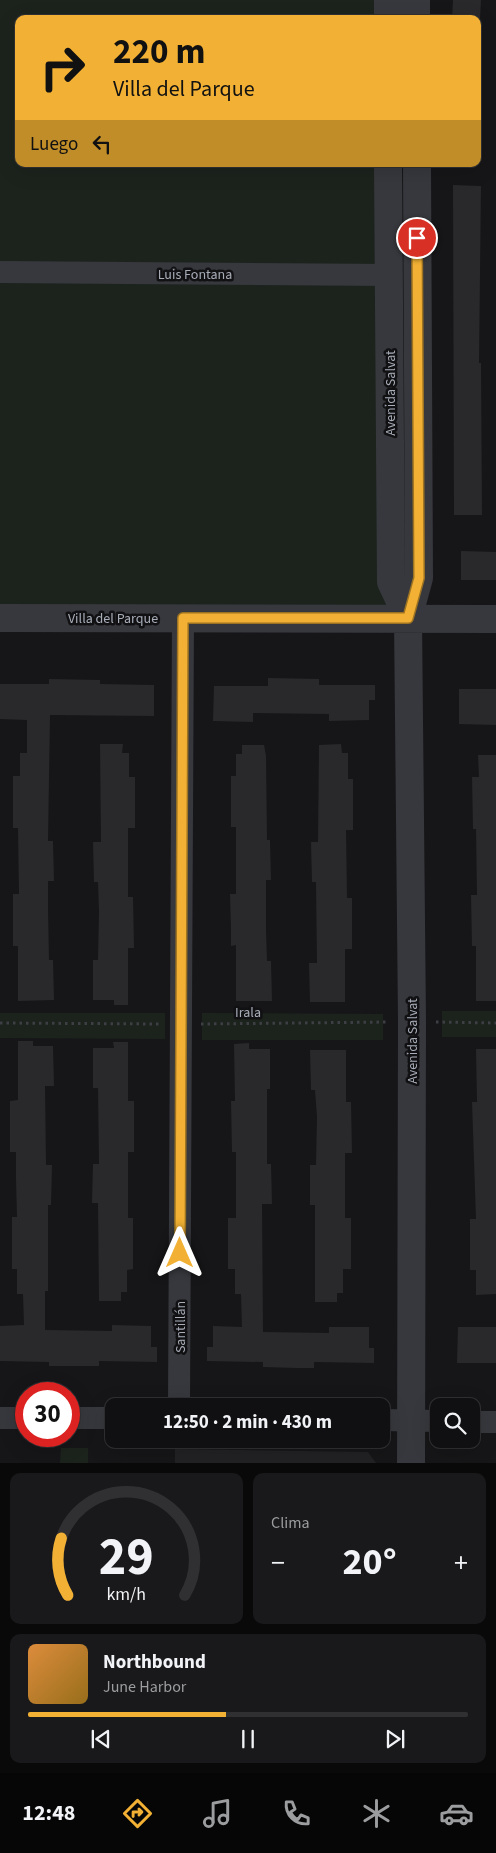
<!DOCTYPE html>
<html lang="es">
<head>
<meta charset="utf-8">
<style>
	:root { --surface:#101012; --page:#19191b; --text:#f1f3f6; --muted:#9c9d9f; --line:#303032; --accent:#f2b134 }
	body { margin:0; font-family:"Source Sans 3",sans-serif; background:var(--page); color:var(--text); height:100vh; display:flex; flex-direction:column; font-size:19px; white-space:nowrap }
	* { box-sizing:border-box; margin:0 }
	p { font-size:16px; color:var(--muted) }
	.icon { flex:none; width:28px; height:28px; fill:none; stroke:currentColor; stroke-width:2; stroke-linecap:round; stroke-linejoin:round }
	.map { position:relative; height:1463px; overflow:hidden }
	.drawer { display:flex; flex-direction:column; gap:10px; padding:10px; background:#09090a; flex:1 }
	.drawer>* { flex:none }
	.guide { position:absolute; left:15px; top:15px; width:466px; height:152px; border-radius:10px; box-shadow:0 5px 20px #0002,0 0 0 1px var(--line); background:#f2b134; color:#111; overflow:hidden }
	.buttons { position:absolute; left:430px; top:1398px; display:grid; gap:10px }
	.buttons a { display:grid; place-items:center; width:50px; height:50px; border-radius:10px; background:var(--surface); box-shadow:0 5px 20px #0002,0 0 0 1px var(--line); font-size:25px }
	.speed { position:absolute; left:15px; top:1382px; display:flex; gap:10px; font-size:25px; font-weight:700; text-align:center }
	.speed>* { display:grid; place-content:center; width:65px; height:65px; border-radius:50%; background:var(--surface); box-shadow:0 5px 20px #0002,0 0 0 1px var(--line); line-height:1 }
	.speed .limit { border:8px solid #d22; background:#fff; color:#111 }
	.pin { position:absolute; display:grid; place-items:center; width:42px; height:42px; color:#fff; margin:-21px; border:2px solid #fff; border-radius:50%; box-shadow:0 1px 5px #0007 }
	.me { position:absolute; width:55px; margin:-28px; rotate:0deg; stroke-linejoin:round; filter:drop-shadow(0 0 4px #0008) }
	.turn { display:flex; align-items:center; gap:18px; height:105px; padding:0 15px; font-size:22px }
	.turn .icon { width:65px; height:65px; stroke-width:2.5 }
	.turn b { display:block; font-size:35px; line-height:42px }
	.then { display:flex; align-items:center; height:48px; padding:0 15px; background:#0003; gap:10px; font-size:19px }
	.big { font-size:38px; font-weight:700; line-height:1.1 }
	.drawer .card { flex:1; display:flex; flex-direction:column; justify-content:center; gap:8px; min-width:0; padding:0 18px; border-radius:10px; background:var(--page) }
	.drawer .dial { align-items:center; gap:0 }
	.dial svg { height:130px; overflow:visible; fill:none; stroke:var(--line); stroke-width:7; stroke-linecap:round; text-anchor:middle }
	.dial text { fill:var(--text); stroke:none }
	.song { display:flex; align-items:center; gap:15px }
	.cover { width:60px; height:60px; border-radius:8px; background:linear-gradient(135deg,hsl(30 70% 55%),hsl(40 70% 35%)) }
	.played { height:5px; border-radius:2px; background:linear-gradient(90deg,var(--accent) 45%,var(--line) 45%) }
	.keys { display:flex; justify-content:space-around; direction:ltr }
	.heat { display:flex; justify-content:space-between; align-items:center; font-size:28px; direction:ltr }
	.drawer .tiles { flex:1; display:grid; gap:10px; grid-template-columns:1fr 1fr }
	.card:last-child { grid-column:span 2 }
	.trip { position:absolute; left:105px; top:1398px; width:285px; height:50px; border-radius:10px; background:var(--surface); box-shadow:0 5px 20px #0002,0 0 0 1px var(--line); font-weight:700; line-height:50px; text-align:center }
	.menu { display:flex; height:80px; justify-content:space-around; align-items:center; background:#060607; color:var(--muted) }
	.menu .icon { width:35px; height:35px }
	.menu .selected { color:var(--accent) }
	.menu b { font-size:22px; color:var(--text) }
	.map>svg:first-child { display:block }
	.built { fill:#222225 }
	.grass { fill:#1c231d }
	.building { fill:#29292c }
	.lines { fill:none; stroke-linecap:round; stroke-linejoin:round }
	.path { stroke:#3d3f44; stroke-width:3; stroke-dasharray:2.5 4; stroke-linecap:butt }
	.minor { stroke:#37383d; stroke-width:22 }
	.tertiary { stroke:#37383d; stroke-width:28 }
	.route-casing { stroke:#9d7322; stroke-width:12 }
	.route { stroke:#f2b134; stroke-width:9 }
	.labels { text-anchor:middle; stroke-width:5; stroke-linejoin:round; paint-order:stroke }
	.street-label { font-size:14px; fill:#a8adb8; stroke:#111113 }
</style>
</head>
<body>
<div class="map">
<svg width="496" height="1463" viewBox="0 0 496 1463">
	<rect width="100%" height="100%" fill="#161618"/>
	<path class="built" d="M 175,1449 L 368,1452 L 376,1463 L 175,1463 Z"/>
	<path class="grass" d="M 0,0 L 388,0 L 388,19 L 19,19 L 19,164 L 388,164 L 391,582 L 408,618 L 0,618 Z
		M 442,1011 L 496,1011 L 496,1037 L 442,1037 Z
		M 0,1013 L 165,1013 L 165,1039 L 0,1038 Z
		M 202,1013 L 383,1014 L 383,1040 L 202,1040 Z
		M 61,1448 L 88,1448 L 88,1463 L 60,1463 Z"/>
	<path class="building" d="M 453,0 L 481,0 L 480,19 L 452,19 Z
		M 453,185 L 481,186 L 479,363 L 481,363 L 482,515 L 454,515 Z
		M 461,551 L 496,552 L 496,580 L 461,580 Z
		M 268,678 L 319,679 L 319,685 L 375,685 L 375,700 L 369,700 L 369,720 L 329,721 L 329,714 L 253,713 L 253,722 L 213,721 L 214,686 L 268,686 Z
		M 49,679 L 100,680 L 100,684 L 154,685 L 154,716 L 50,715 L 48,841 L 53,841 L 54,881 L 48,881 L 48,909 L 49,960 L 53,960 L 54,1000 L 18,1001 L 18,946 L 13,946 L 13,894 L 19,894 L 18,828 L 13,828 L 13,776 L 20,776 L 20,753 L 27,753 L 27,720 L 0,719 L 0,684 L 49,684 Z
		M 459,689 L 496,689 L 496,725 L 459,724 Z
		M 100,744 L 123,744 L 122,753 L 129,753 L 129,777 L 135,777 L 135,828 L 128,828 L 128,897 L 133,897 L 134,948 L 128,948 L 128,1005 L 114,1005 L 114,1000 L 93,1000 L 93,960 L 98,960 L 99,912 L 98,882 L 94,882 L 93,842 L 101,842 Z
		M 341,744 L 342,753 L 348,753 L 348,779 L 353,779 L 353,830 L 346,830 L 347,898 L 352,898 L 352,949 L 345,949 L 345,1002 L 310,1002 L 309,963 L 317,963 L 316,882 L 312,882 L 311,842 L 318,842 L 319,745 Z
		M 242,745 L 264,745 L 266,756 L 267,840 L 270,840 L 271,880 L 266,880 L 266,930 L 267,961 L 271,961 L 272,1001 L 236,1001 L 236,945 L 231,946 L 231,929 L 230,894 L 236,894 L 236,827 L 231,827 L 231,776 L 236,776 L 236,754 L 242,754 Z
		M 478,755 L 496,755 L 496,1001 L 476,1001 L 476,946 L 472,946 L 471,895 L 477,895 L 476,829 L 473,829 L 472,777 L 479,777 Z
		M 18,1041 L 33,1041 L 33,1046 L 53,1046 L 54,1086 L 45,1086 L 46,1165 L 52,1165 L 51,1205 L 48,1205 L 48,1291 L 45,1291 L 45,1330 L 112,1331 L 112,1325 L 151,1326 L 151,1347 L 157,1347 L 157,1362 L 99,1361 L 99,1366 L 49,1366 L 49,1362 L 0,1361 L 0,1326 L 24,1325 L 23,1294 L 17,1294 L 17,1269 L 12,1269 L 12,1217 L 17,1217 L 16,1179 L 16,1152 L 10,1152 L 10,1101 L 18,1100 Z
		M 113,1042 L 128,1042 L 128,1101 L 134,1101 L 134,1152 L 128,1152 L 128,1218 L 133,1218 L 133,1269 L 127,1270 L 127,1292 L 121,1292 L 121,1301 L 99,1301 L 98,1203 L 92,1203 L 93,1164 L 99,1164 L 98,1088 L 93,1088 L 93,1048 L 114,1048 Z
		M 249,1043 L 249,1049 L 270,1049 L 270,1089 L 267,1089 L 267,1164 L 271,1164 L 272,1204 L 262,1204 L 263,1332 L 329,1333 L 329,1327 L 369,1327 L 369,1348 L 374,1348 L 374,1363 L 314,1362 L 314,1368 L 297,1368 L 263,1367 L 263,1362 L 207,1361 L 207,1347 L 213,1347 L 213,1326 L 242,1327 L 241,1294 L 235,1294 L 235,1269 L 228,1269 L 228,1218 L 236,1218 L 236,1152 L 232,1152 L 231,1101 L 235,1101 L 234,1044 Z
		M 476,1049 L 496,1049 L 496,1294 L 476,1295 L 476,1270 L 470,1270 L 470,1219 L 476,1219 L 472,1102 L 477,1102 Z
		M 310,1050 L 346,1050 L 346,1102 L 351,1102 L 352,1153 L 345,1153 L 345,1218 L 351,1218 L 351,1269 L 343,1269 L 343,1293 L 337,1293 L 337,1302 L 315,1302 L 315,1205 L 310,1205 L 310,1165 L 316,1165 L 317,1117 L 315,1090 L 311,1090 Z
		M 458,1327 L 496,1327 L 496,1363 L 457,1363 Z"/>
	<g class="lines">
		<path class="path" d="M 436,1022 L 496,1023
			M 0,1023 L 162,1024
			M 201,1024 L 389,1022"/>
		<path class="minor" d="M 0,272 L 389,275
			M 179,1406 L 183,618
			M 0,1418 L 26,1418
			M 69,1418 L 114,1418
			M 381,1420 L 439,1421
			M 471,1422 L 496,1422"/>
		<path class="tertiary" d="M 388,0 L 388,19
			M 416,0 L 416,19
			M 388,164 L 391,582 L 408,618
			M 0,618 L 496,619
			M 411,1463 L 412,1022 L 408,618 L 419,578 L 417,164"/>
	</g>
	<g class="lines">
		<g class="route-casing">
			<path id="route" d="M 180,1253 L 183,618 L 408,618 L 419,578 L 417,238"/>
		</g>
		<use href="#route" class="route"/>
	</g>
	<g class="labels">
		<g class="street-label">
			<text x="195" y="279">Luis Fontana</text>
			<text transform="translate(390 393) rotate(-90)" y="5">Avenida Salvat</text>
			<text x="113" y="623">Villa del Parque</text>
			<text x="248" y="1017">Irala</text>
			<text transform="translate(412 1041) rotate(-90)" y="5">Avenida Salvat</text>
			<text transform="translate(180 1327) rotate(-90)" y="5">Santillán</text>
		</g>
	</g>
</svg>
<div class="buttons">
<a><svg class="icon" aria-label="search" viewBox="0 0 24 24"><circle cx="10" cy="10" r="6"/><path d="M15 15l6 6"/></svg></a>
</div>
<div class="speed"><div class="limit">30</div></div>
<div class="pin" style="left:417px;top:238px;background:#d93025"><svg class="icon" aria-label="arrive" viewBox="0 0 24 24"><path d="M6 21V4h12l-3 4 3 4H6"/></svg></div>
<svg class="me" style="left:180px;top:1253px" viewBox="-20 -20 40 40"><path d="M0-17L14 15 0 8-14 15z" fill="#f2b134" stroke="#fff" stroke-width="4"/></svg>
<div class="trip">12:50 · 2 min · 430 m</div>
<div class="guide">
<div class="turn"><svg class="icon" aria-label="right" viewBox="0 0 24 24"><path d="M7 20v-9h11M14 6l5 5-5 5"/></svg><div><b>220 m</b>Villa del Parque</div></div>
<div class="then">Luego<svg class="icon" aria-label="left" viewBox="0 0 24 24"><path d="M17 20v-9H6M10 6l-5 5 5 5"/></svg></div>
</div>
</div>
<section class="drawer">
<div class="tiles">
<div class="card dial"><svg viewBox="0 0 100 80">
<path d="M14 69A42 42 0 1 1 86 69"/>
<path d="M14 69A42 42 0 0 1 10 34" stroke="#f2b134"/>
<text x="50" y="56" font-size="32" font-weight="700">29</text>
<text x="50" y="72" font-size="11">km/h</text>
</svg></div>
<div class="card"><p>Clima</p>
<div class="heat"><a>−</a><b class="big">20°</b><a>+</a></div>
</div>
<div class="card">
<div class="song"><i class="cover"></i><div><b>Northbound</b><p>June Harbor</p></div></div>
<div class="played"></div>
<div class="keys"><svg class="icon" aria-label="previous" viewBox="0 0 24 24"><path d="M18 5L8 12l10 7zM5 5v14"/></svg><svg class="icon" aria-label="pause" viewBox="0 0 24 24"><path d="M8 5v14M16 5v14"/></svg><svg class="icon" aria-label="next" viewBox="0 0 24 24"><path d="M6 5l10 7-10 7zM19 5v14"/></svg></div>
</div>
</div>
</section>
<nav class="menu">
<b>12:48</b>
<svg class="icon selected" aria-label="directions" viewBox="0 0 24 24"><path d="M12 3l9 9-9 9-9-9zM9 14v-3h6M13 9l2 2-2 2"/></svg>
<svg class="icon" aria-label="music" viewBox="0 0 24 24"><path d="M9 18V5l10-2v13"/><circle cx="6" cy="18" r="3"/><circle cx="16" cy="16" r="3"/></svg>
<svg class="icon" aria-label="phone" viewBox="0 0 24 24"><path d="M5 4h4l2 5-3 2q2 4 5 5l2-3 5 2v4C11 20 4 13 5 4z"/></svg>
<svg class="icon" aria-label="climate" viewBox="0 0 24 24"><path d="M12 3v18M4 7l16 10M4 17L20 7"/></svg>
<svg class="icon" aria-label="car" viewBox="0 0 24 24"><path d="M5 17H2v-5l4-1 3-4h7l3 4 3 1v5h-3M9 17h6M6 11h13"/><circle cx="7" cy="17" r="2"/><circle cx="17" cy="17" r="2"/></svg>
</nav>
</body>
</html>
